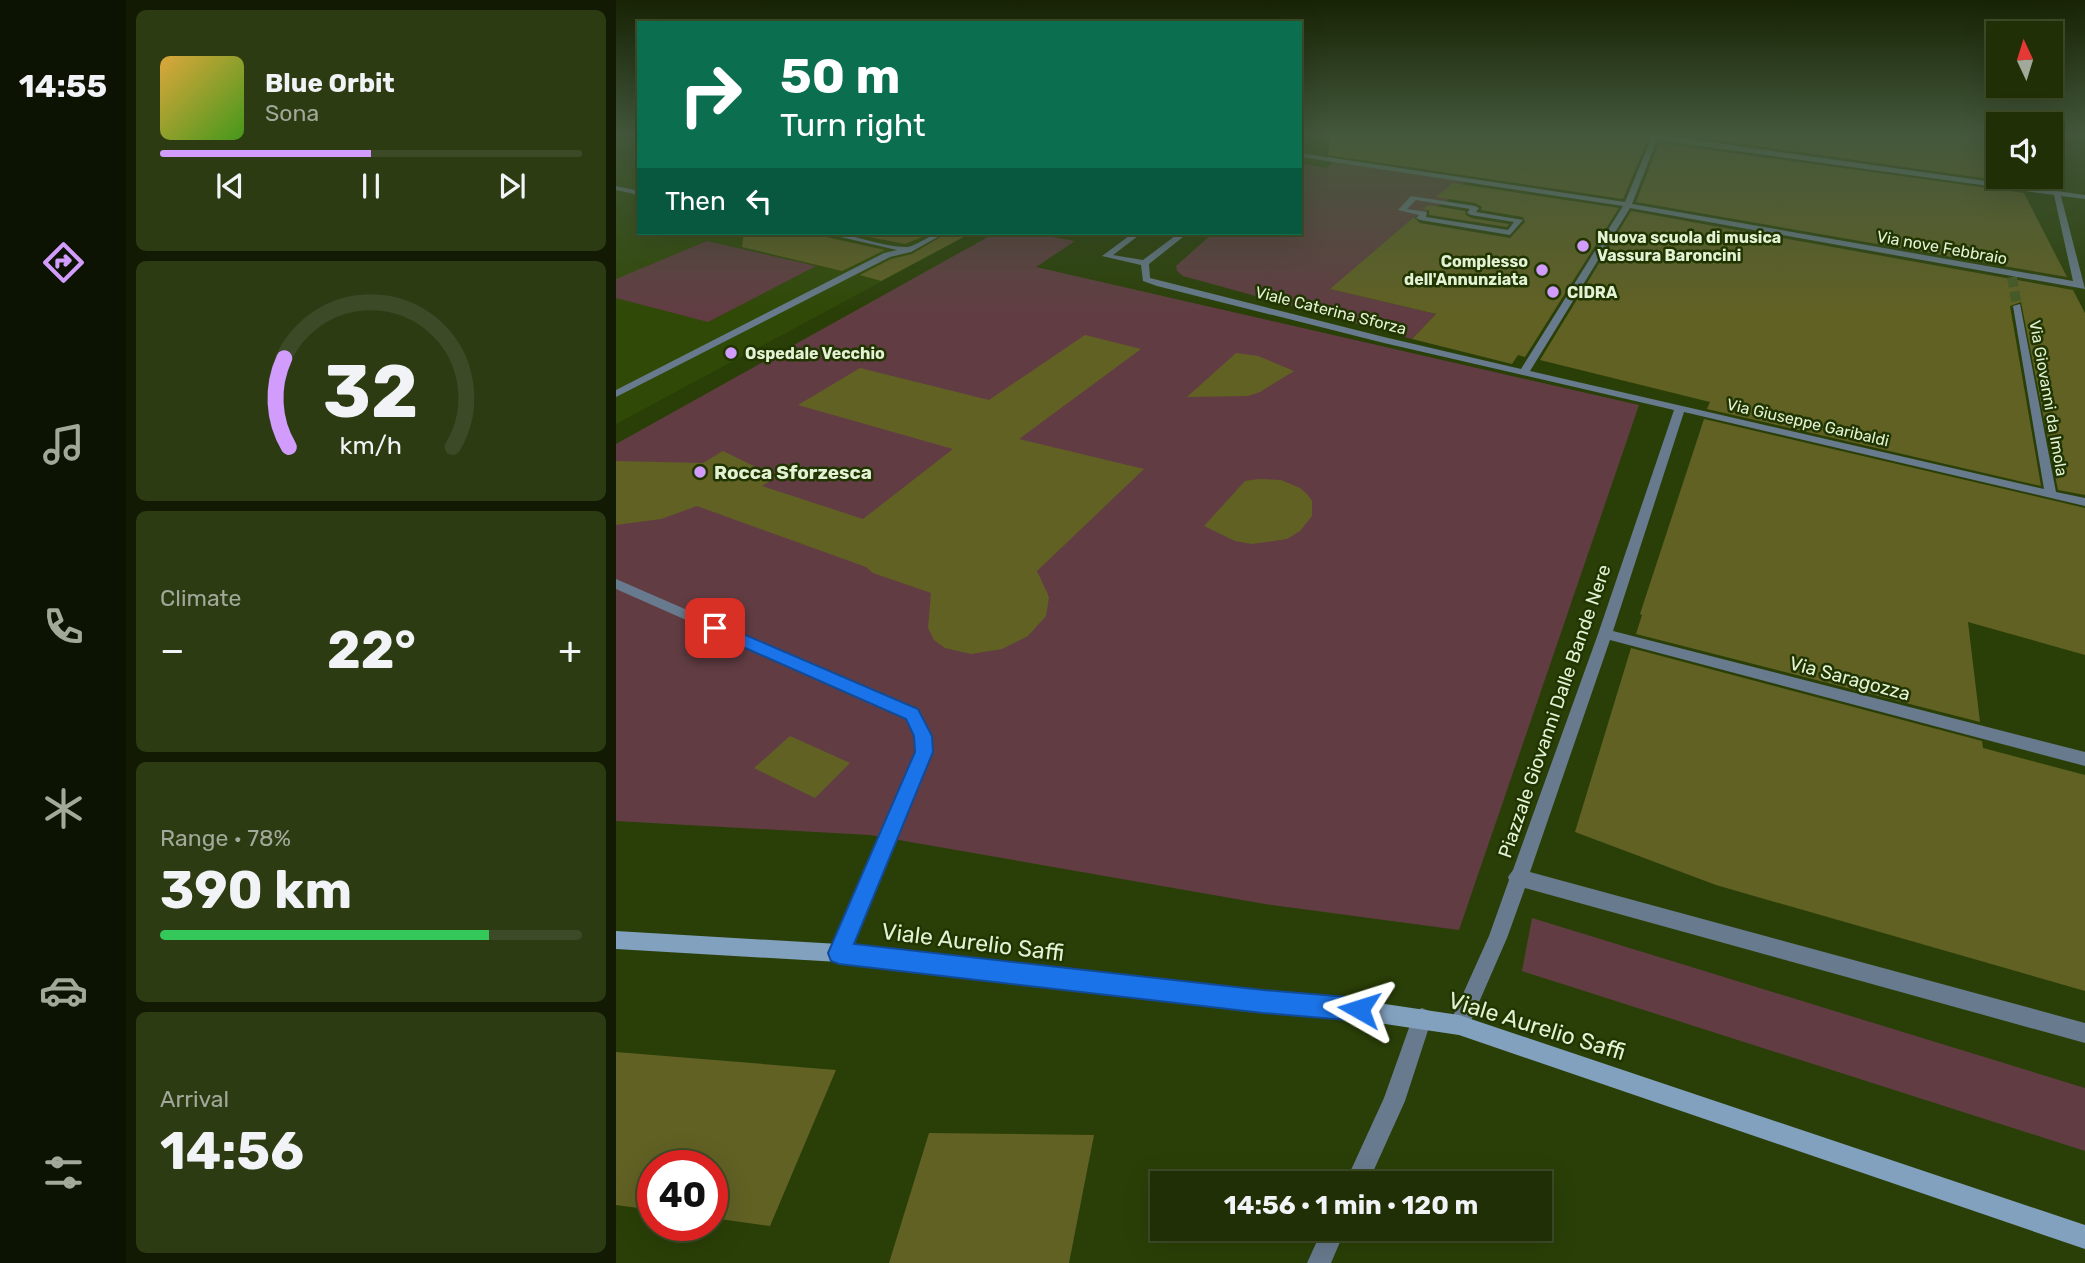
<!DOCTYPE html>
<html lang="en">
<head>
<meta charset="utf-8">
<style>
	:root { --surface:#202f05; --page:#2d3b13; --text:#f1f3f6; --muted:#a2a99a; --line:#3d4a27; --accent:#d29cfd }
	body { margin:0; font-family:Rubik,sans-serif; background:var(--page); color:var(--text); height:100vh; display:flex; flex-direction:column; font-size:26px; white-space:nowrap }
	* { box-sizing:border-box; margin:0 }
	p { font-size:23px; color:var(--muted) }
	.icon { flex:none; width:38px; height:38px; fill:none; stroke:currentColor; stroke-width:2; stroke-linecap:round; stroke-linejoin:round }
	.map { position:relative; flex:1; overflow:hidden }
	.panel { display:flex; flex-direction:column; gap:10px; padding:10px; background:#121a03; width:490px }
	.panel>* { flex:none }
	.top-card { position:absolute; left:21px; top:21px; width:665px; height:214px; border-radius:0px; box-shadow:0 7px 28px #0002,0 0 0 2px var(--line); background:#0b6e4f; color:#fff; overflow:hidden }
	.needle { width:46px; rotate:356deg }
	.tools { position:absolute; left:1370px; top:21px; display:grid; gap:14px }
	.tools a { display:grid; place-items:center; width:77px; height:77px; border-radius:0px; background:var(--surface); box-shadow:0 7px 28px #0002,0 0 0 2px var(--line); font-size:35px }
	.speed { position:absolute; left:21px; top:1150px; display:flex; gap:14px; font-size:35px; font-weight:700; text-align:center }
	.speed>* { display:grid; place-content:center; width:91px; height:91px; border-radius:50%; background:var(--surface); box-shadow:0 7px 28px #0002,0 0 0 2px var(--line); line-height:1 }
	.speed .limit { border:10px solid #d22; background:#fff; color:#111 }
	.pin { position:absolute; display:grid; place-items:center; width:60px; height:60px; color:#fff; margin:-30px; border-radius:14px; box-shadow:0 4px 10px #0006 }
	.me { position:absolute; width:77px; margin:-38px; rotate:276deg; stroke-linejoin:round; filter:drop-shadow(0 0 5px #0008) }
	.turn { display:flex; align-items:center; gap:24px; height:147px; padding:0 28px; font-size:32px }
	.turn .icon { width:91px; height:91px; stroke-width:2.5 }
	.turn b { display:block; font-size:49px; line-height:60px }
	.then { display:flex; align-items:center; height:66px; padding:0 28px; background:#0003; gap:14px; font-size:26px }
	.big { font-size:52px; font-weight:700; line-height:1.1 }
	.panel .widget { flex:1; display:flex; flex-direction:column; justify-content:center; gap:10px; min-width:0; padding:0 24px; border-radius:10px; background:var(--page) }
	.panel .dial { align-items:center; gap:0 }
	.dial svg { height:182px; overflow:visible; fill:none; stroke:var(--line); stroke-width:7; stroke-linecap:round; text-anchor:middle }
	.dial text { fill:var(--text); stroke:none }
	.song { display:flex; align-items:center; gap:21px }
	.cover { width:84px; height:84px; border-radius:10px; background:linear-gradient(135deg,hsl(40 70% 55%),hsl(100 70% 35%)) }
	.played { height:7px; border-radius:4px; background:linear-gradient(90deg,var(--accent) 50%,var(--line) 50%) }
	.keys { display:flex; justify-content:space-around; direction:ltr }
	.heat { display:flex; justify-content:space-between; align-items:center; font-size:38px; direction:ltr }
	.charge { height:10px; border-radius:5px; background:linear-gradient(90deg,#34c759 78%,var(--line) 0) }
	.trip { position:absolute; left:534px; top:1171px; width:402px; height:70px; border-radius:0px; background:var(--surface); box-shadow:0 7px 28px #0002,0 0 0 2px var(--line); font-weight:700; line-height:70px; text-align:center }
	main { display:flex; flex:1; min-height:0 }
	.dock { display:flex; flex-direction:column; width:126px; justify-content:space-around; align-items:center; background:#0d1302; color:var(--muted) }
	.dock .icon { width:49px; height:49px }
	.dock .on { color:var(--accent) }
	.dock b { font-size:32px; color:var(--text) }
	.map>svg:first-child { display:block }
	.built { fill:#304907 }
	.green { fill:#613d43 }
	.building { fill:#616124 }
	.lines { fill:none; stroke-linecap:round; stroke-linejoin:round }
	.street-tunnel { stroke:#465a26; stroke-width:10; stroke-dasharray:10 4.5; stroke-linecap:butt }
	.lane { fill:#687b8e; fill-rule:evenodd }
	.street { fill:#687b8e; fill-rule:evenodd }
	.secondary { fill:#82a1bf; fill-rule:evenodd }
	.route { fill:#1a73e8; stroke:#114b97; stroke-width:2 }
	.poi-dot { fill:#d29cfd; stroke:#203500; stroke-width:2.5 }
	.labels { text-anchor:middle; stroke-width:5; stroke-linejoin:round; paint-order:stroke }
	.far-poi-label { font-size:16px; font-weight:bold; fill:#e3f2d5; stroke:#203500; text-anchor:start }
	.far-street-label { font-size:16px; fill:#e3f2d5; stroke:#203500 }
	.poi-label { font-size:19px; font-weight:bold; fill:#e3f2d5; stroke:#203500; text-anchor:start }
	.street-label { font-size:19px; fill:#e3f2d5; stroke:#203500 }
	.near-street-label { font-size:23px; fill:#e3f2d5; stroke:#203500 }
</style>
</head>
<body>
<main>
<nav class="dock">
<b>14:55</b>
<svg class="icon on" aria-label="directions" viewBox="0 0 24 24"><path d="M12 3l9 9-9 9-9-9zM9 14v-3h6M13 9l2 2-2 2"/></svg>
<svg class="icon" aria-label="music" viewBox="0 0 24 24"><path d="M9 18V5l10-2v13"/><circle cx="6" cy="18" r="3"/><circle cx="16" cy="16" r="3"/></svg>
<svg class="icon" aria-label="phone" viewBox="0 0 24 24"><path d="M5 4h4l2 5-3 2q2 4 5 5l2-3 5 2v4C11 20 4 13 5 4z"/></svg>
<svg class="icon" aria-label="climate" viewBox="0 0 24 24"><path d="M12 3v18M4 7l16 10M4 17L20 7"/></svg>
<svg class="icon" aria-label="car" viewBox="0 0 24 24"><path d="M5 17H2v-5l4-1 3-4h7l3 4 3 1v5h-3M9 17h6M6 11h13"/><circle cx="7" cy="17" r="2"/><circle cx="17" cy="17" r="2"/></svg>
<svg class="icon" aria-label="filters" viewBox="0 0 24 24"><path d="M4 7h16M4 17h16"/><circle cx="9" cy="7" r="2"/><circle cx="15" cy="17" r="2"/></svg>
</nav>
<section class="panel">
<div class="widget">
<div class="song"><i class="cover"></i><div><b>Blue Orbit</b><p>Sona</p></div></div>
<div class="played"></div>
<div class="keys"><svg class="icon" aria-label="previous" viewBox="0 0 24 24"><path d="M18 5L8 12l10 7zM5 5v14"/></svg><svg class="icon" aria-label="pause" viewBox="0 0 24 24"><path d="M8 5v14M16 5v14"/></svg><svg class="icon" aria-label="next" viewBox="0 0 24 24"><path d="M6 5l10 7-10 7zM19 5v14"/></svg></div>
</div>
<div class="widget dial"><svg viewBox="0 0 100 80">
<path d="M14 69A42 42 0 1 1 86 69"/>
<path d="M14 69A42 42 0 0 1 12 30" stroke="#d29cfd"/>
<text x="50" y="56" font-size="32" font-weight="700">32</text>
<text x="50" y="72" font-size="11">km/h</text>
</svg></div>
<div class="widget"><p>Climate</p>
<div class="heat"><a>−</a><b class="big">22°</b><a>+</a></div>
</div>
<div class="widget"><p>Range · 78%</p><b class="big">390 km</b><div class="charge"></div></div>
<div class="widget"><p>Arrival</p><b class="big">14:56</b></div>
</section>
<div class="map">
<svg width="1469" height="1263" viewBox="0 0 1469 1263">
	<rect width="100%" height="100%" fill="#2a3f07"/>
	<path class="built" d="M 0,135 L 23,135 L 23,233 L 356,233 L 0,424 Z"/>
	<path class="green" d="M 719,161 L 849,182 L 830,202 L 797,218 L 715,289 L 820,314 L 796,339 L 567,276 L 561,271 L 560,266 L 597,233 L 684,233 L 684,163 L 710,168 Z
		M 379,233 L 414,233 L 459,241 L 420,267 L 1023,405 L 843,930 L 649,904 L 254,835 L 0,821 L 0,444 Z
		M 91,241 L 200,266 L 92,322 L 0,298 L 0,279 Z
		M 916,918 L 1469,1088 L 1469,1151 L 906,971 Z"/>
	<path class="building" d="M 714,135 L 1015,135 L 1031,141 L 1007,199 L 712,155 Z
		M 1063,135 L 1378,135 L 1382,144 L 1382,177 L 1399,177 L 1402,183 Z
		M 1043,143 L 1408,193 L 1451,277 L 1020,202 Z
		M 837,183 L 1003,208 L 909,357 L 902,355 L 896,364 L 796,339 L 820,314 L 714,289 L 798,217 L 804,223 L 894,238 L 909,222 L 907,217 L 865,210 L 866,207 L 859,203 L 820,197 Z
		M 812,205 L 849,211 L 850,215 L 855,218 L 893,224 L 891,227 L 813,215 L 813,210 L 807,209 Z
		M 1015,211 L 1457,290 L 1469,313 L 1469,495 L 1442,490 L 1405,302 L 1394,306 L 1425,486 L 1091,409 L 1094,402 L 924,360 Z
		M 128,233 L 204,233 L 206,236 L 269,250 L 226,271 L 126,247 Z
		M 232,233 L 316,233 L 289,244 Z
		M 331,233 L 355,233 L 265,281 L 244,275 L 275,259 L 296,254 Z
		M 469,335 L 525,349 L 403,439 L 528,469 L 421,571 L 433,597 L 430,616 L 412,636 L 386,649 L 355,654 L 329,648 L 318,640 L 312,628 L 315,593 L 257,573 L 250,567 L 81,506 L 45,519 L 0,525 L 0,461 L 87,463 L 107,451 L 160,477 L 146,486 L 247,519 L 337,449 L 182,405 L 244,368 L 373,400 Z
		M 620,353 L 642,356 L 678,371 L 644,392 L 632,396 L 571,397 Z
		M 1088,419 L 1469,508 L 1469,655 L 1352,622 L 1364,722 L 1020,634 L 1026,615 L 1024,614 Z
		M 642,479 L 665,480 L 684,488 L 691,494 L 696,501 L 696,516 L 684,531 L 671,539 L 636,544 L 619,541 L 588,526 L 629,481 Z
		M 1015,648 L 1366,741 L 1367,748 L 1469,775 L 1469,991 L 1100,885 L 959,832 Z
		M 174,736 L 234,763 L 199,798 L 138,768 Z
		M 0,1052 L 220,1070 L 154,1226 L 96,1218 L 96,1166 L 37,1166 L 37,1210 L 0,1205 Z
		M 313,1133 L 478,1135 L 453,1263 L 273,1263 Z"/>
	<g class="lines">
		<path class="street-tunnel" d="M 1396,277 L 1401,306"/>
		<path class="lane" d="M 0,186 L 23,191 L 23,195 L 0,190 Z
			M 207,233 C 235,232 261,246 289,247 C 302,247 314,232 329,233 L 295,252 L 274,257 L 0,397 L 0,390 L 268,253 L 281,250 Z
			M 806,1008 L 813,1011 L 816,1018 L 789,1101 L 752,1183 L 729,1183 L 768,1098 L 799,1011 Z
			M 707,1228 L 730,1228 L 715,1263 L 691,1263 Z"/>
		<path class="street" d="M 1017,135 L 1043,135 L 1469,195 L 1469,199 L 1445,196 L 1469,289 L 1014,208 L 914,371 L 1428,489 L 1397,306 L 1404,304 L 1440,492 L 1469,498 L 1469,506 L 1068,412 L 997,631 L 1469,752 L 1469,766 L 994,640 L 914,872 L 1469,1023 L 1469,1043 L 909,888 L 891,938 L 850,1032 L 843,1035 L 836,1032 L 833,1025 L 873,936 L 893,880 L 892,877 L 897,870 L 982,634 L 1058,410 L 768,343 L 541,286 L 527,281 L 525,265 L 486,256 L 517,233 L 526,233 L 497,255 L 527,260 L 563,233 L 572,233 L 533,264 L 534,278 L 768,337 L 905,369 L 1007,206 L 684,157 L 684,153 L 1009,202 L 1035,139 ZM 1041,140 L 1438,195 L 1457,281 L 1016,204 Z
			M 795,196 L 859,206 L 863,208 L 860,212 L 907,220 L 894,235 L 804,220 L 800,218 L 803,215 L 782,210 ZM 800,200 L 854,209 L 851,213 L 855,215 L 898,222 L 892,230 L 810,217 L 811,212 L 791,209 Z
			M 0,579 L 301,710 L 315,735 L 316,752 L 230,960 L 223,962 L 216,960 L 213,953 L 300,752 L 299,735 L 291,718 L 0,589 Z"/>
		<path class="secondary" d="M 0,931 L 223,944 L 647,992 L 722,997 L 843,1015 L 1469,1225 L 1469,1249 L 843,1035 L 722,1017 L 647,1012 L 223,962 L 0,949 Z"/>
	</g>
	<linearGradient id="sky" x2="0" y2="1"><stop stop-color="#172304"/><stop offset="0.43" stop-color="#44583c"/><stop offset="1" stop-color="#44583c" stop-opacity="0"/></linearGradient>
	<rect width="1469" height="312" fill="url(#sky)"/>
	<path class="route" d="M 99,622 L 302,709 L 316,736 L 317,752 L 238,944 L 647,990 L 743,998 L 751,1001 L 755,1009 L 751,1017 L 743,1021 L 647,1013 L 223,964 L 215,961 L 212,953 L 299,752 L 298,736 L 290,719 L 93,632 L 91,628 Z"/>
	<g class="poi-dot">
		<circle cx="967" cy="246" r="7"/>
		<circle cx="926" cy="270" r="7"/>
		<circle cx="937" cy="292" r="7"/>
		<circle cx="115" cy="353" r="7"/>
		<circle cx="84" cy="472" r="7"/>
	</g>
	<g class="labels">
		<g class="far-poi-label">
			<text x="981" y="243">Nuova scuola di musica<tspan x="981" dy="18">Vassura Baroncini</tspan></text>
			<text x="912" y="267" text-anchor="end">Complesso<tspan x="912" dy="18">dell'Annunziata</tspan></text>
			<text x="951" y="298">CIDRA</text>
			<text x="129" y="359">Ospedale Vecchio</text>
		</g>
		<g class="far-street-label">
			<text transform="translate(1326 247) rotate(10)" y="6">Via nove Febbraio</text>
			<text transform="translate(715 310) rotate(14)" y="6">Viale Caterina Sforza</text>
			<text transform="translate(1433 398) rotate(80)" y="6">Via Giovanni da Imola</text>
			<text transform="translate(1192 422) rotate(13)" y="6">Via Giuseppe Garibaldi</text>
		</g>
		<g class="poi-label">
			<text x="98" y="479">Rocca Sforzesca</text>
		</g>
		<g class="street-label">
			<text transform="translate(1234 678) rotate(15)" y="7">Via Saragozza</text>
			<text transform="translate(938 711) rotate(-71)" y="7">Piazzale Giovanni Dalle Bande Nere</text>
		</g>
		<g class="near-street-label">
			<text transform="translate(357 942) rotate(7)" y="8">Viale Aurelio Saffi</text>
			<text transform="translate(921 1026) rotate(17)" y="8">Viale Aurelio Saffi</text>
		</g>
	</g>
</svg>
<div class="tools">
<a><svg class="needle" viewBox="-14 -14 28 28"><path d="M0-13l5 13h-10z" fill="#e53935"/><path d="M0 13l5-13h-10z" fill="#a2a99a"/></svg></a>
<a><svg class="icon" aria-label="sound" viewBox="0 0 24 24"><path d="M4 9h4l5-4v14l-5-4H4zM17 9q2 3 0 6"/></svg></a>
</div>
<div class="speed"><div class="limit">40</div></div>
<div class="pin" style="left:99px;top:628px;background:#d93025"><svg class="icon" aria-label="arrive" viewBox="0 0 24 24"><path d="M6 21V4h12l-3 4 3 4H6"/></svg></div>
<svg class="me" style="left:743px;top:1009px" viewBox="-20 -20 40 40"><path d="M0-17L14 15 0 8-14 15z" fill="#1a73e8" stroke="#fff" stroke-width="4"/></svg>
<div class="trip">14:56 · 1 min · 120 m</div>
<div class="top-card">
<div class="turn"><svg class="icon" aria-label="right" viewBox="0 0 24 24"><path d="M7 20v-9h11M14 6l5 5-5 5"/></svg><div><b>50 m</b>Turn right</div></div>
<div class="then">Then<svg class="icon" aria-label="left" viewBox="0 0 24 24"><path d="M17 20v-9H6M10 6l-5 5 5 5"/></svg></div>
</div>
</div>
</main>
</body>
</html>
